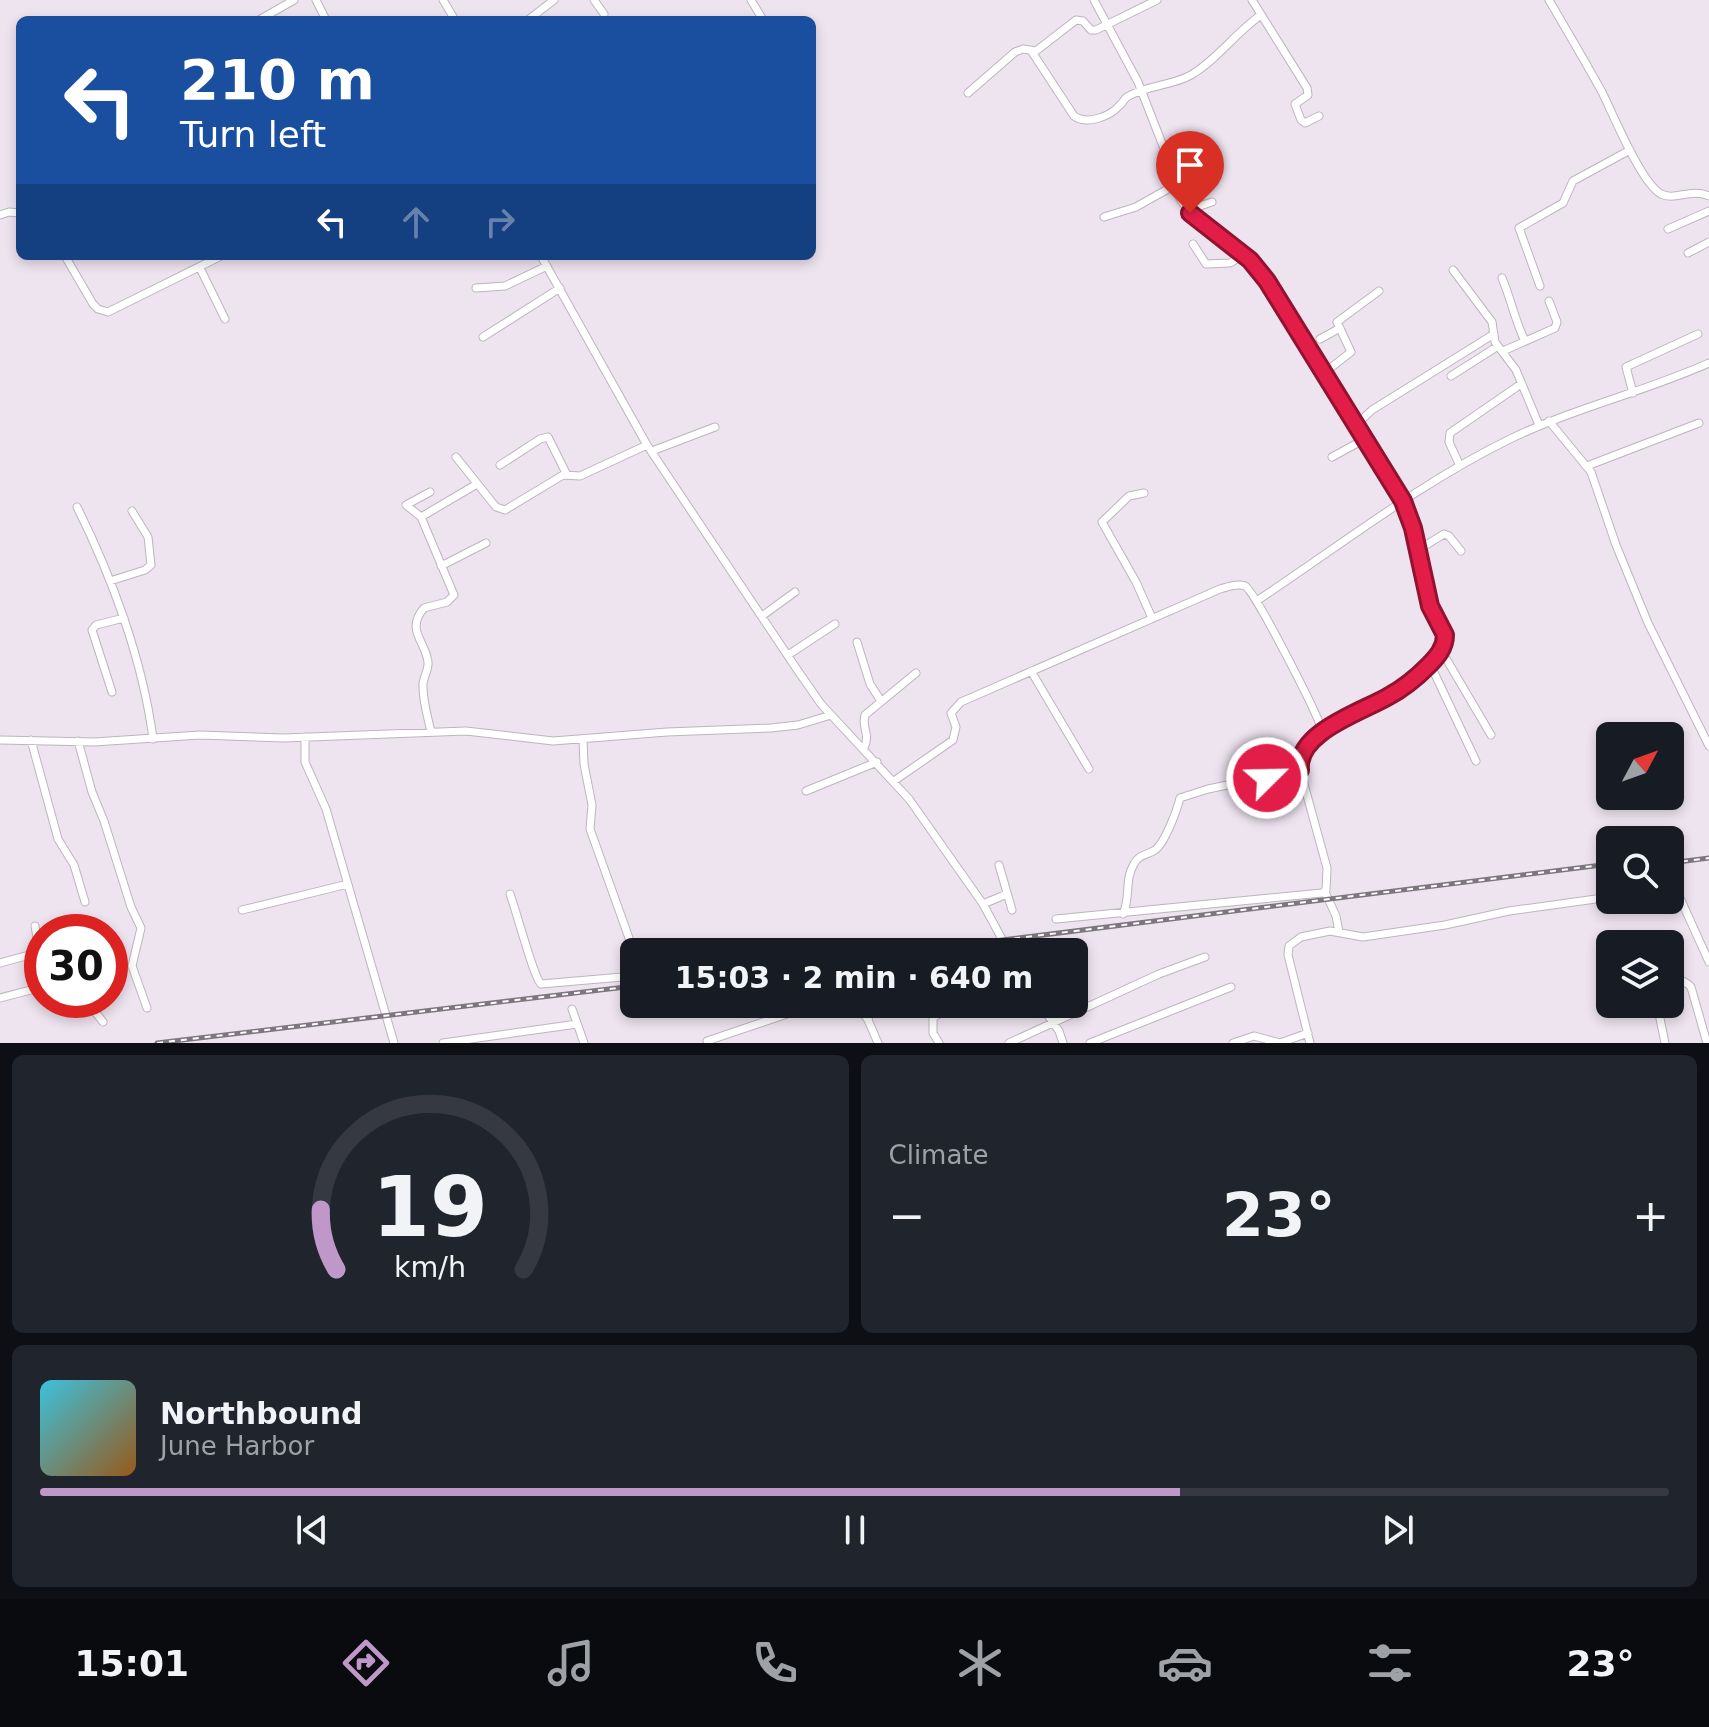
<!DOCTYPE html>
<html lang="en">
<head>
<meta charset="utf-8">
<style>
	:root { --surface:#171b24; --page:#20242c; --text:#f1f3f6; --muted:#9ea1a6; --line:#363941; --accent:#bf97c9 }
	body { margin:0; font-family:"DejaVu Sans",sans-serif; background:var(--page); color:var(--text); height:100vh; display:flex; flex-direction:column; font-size:30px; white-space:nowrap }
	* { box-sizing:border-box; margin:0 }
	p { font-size:26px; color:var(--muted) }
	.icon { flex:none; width:44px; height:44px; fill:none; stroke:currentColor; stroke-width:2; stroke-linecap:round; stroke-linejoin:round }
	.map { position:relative; height:1043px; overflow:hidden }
	.drawer { display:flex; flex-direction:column; gap:12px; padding:12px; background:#0d0f14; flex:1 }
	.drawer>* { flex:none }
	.top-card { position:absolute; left:16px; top:16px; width:800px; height:244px; border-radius:12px; box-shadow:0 4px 12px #0003; background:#1a4fa0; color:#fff; overflow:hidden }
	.needle { width:52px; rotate:49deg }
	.tools { position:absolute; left:1596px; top:722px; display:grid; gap:16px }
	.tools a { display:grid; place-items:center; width:88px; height:88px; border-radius:12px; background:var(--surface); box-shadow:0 4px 12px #0003; font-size:40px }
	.speed { position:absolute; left:24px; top:914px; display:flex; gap:16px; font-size:40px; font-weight:700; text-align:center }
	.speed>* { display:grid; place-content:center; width:104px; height:104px; border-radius:50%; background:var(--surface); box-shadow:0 4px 12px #0003; line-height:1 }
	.speed .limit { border:12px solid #d22; background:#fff; color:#111 }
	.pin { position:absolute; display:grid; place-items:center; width:68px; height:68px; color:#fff; margin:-82px -34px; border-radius:50% 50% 50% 0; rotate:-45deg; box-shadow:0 0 8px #0007 }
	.pin .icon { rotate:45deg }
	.me { position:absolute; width:88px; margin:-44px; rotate:67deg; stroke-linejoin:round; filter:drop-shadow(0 0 6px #0008) }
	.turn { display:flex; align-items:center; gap:28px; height:168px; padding:0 32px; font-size:36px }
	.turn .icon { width:104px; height:104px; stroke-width:2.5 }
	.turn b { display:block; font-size:56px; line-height:68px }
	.lanes { display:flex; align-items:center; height:76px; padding:0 32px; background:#0003; justify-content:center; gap:40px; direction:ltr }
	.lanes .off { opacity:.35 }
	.big { font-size:60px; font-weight:800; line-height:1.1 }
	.drawer .card { flex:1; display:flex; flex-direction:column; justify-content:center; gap:12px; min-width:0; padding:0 28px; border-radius:12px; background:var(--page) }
	.drawer .dial { align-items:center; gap:0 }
	.dial svg { height:208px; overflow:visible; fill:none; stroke:var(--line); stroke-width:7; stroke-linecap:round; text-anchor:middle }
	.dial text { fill:var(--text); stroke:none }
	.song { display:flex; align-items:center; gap:24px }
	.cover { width:96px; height:96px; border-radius:12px; background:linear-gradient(135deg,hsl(190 70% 55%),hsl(30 70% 35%)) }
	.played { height:8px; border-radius:4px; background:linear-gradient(90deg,var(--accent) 70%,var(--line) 70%) }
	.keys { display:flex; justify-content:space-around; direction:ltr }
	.heat { display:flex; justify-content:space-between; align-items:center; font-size:44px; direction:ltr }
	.drawer .tiles { flex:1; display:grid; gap:12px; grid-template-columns:1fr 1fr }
	.card:last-child { grid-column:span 2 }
	.trip { position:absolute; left:620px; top:938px; width:468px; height:80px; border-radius:12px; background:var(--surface); box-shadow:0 4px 12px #0003; font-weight:800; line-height:80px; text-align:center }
	.tabs { display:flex; height:128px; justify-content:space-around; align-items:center; background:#090b0e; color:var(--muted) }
	.tabs .icon { width:56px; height:56px }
	.tabs .selected { color:var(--accent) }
	.tabs b { font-size:36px; color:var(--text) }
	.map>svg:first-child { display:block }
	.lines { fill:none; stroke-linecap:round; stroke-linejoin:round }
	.street-casing { stroke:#bdb4bf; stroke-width:9 }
	.street { stroke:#fff; stroke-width:7 }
	.rail-casing { stroke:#7d767e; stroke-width:5 }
	.rail { stroke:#fff; stroke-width:2; stroke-dasharray:6; stroke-linecap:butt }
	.route-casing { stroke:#92132f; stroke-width:20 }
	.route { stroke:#e11d48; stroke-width:14 }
</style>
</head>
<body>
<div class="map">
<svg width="1709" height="1043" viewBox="0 0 1709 1043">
	<rect width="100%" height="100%" fill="#eee4f0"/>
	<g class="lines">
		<g class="street-casing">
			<path id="street" d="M 316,0 L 326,20
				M 443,0 L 455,20
				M 594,0 L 604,14
				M 751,0 L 763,20
				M 1094,0 L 1138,82 L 1172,169 L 1180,199 L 1190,213 L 1250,260 L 1267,281 L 1403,501 L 1413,528 L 1430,606 L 1445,635 L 1445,643 L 1434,660 L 1407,685 L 1322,730
				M 1252,0 L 1307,88 L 1308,95 L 1295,104 L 1301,120 L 1305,123 L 1319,116
				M 1549,0 C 1567,31 1585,61 1602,92 C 1613,114 1641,183 1661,194 C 1675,201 1691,188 1709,196
				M 259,20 L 294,0
				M 528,20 L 554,0
				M 1032,52 L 1074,116 C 1087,125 1109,117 1119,106 C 1124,102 1122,101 1127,97 C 1146,85 1172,86 1191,75 C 1218,59 1236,32 1261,15
				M 968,93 L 1015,52 L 1023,49 L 1036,51 L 1076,20 L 1083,21 L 1091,30 L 1096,30 L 1157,0
				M 1188,210 L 1212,202
				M 0,215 L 9,212 L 20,213
				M 1104,217 L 1136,207 L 1175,185
				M 1668,229 L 1709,211
				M 1193,244 L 1206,264 L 1230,263 L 1243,255
				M 1688,253 L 1709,242
				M 65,256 L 93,304 L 98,309 L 108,312 L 221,256
				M 541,256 L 647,445 L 796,668 L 821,704 L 909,799 L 983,904 L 1009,952
				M 200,268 L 225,319
				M 1453,270 L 1492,322 L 1495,342 L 1516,370 L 1539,425
				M 1502,278 C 1511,299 1515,321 1525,341
				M 1540,286 L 1519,228 L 1563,203 L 1573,181 L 1630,150
				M 476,288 L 505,286 L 547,266
				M 483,337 L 560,288
				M 1320,339 L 1340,328
				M 1503,351 L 1555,328 L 1557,322 L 1549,301
				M 1324,373 L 1351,352 L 1337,322 L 1379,291
				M 1451,376 L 1498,346
				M 1633,393 L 1626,367 L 1698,334
				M 1549,421 L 1591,472 L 1616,545 L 1648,623 L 1709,746
				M 1356,425 L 1372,410 L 1494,334
				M 652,451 L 715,427
				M 456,457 L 496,507 L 505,510 L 563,475 L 580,476 L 647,445
				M 1332,457 L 1365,439
				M 500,465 L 540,439 L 548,437 L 567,475
				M 1460,466 L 1449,442 L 1450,433 L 1521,384
				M 1587,466 L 1699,423
				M 1144,493 L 1129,496 L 1102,522 L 1136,582 L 1152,618
				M 77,507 C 112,577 143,661 153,739
				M 421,517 L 406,505 L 430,492
				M 1418,550 L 1444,534 L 1449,536 L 1461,551
				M 441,566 L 486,543
				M 110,581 L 145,570 L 151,565 L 148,537 L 132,511
				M 1258,600 C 1341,545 1420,483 1510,439 C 1574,408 1644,392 1709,363
				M 762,616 L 795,592
				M 857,642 L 870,684 L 881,701
				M 1441,650 L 1491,735
				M 788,655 L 835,624
				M 1430,664 L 1476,761
				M 1031,671 L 1089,769
				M 112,692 L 92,630 L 96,625 L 124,618
				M 431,732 C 428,718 423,702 423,687 C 422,678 429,671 428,662 C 426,642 405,630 424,608 L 447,602 L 454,595 L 421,517 L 477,484
				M 305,737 L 305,762 L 326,809 L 394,1043
				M 583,739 L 584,764 L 592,805 L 590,829 L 634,952
				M 0,740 L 94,742 L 200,735 L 284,738 L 466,731 L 553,741 L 667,732 L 771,728 L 798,725 L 831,715
				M 31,740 L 58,839 L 74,865 L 85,902
				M 78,741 L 92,792 L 104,821 L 131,907 L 141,928 L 132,966 L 147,1008
				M 864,748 C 871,733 861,728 865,715 L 916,673
				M 894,781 L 953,740 L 956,727 L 951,713 L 961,702 L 1220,589 C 1228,587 1237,583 1245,586 C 1255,591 1317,713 1322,730 L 1304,750 L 1299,766 L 1327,868 L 1326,890 L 1322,893 L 1056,919
				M 806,791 L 877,762
				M 999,865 L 1012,910
				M 1670,891 L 1680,898 L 1709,962
				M 1325,892 L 1336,916 L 1339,932
				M 510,894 C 516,910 534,978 541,984 L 634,976
				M 983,904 L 1007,894
				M 242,910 L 348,884
				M 1123,914 C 1131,897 1124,880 1134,864 C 1138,855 1147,855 1155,850 C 1165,843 1177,810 1180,798 L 1208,789 L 1300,770
				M 0,963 L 37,953 L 39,949 L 35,926
				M 1670,982 C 1679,979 1684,980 1691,987 L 1707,1043
				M 0,998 L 42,987
				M 86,1000 L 103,1022
				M 857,1004 L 868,1020 L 878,1043
				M 1040,1004 L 1059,1031 L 1063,1043
				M 1657,1004 L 1665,1043
				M 572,1009 L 584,1043
				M 868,1020 L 871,1004
				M 707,1041 L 787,1014 L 807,1004
				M 443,1043 L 577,1024
				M 939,1043 L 933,1033 L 933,1018 L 942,1012 L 970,1004
				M 1009,1043 L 1159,974 L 1205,957
				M 1090,1043 L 1231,987
				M 1233,1043 L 1254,1036 L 1280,1043 L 1308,1033
				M 1310,1043 L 1288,955 L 1289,946 L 1301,937 L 1330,931 L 1363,937 L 1445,925 L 1509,911 L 1610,897"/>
		</g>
		<use href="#street" class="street"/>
		<g class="rail-casing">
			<path id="rail" d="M 1670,863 L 1709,858
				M 907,952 L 1610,864
				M 157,1043 L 634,986"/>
		</g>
		<use href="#rail" class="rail"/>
	</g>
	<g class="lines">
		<g class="route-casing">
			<path id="route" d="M 1190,213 L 1250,260 L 1267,281 L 1403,501 L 1413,528 L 1430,606 L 1445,635 C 1445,648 1437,657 1428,666 C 1416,678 1404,688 1389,696 C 1362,712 1296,732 1300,770 L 1267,778"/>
		</g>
		<use href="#route" class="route"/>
	</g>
</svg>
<div class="tools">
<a><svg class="needle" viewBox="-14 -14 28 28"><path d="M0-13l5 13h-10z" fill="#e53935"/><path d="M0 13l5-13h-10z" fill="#9ea1a6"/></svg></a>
<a><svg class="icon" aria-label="search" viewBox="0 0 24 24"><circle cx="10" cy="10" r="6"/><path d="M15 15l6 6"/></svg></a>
<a><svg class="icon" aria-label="layers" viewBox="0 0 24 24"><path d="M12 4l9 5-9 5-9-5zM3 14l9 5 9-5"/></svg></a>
</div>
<div class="speed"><div class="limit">30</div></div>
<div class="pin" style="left:1190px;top:213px;background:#d93025"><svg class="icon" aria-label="arrive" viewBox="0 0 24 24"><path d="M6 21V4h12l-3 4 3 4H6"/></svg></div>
<svg class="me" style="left:1267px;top:778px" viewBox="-20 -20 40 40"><circle r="17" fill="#e11d48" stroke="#fff" stroke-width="3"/><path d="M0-11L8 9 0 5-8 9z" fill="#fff"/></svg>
<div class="trip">15:03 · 2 min · 640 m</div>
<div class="top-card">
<div class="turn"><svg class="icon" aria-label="left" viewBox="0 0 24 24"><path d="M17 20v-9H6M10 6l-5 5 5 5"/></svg><div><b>210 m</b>Turn left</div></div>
<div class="lanes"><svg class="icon" aria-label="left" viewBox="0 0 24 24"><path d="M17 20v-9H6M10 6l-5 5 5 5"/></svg><svg class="icon off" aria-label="ahead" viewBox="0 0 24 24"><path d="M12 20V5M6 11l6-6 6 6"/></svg><svg class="icon off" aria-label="right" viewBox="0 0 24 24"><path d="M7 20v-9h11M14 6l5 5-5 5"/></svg></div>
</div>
</div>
<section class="drawer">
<div class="tiles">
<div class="card dial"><svg viewBox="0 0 100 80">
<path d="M14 69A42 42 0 1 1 86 69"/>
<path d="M14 69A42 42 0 0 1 8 46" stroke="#bf97c9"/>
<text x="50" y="56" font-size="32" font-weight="700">19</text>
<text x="50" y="72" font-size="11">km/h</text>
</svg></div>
<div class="card"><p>Climate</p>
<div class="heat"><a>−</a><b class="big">23°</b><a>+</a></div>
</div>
<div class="card">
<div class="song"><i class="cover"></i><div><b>Northbound</b><p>June Harbor</p></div></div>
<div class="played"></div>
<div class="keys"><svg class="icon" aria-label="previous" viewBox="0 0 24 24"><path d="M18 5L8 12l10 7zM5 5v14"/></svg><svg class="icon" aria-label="pause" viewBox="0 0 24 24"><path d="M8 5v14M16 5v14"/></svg><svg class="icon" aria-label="next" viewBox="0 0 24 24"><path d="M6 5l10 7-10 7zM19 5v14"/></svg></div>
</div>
</div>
</section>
<nav class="tabs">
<b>15:01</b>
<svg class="icon selected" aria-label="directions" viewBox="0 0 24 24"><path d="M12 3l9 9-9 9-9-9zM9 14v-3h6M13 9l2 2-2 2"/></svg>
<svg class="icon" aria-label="music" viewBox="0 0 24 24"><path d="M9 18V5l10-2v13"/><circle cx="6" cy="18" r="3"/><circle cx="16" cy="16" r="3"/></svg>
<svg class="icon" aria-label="phone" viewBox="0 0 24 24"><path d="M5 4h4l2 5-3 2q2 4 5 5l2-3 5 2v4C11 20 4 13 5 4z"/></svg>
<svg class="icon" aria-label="climate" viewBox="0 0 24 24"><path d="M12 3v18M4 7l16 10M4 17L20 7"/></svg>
<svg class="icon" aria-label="car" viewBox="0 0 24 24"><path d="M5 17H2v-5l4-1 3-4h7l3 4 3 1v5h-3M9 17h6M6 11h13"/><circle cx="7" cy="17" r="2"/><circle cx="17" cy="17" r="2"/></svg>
<svg class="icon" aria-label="filters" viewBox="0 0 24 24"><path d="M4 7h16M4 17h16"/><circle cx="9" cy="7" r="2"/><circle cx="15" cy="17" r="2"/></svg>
<b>23°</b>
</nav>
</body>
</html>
